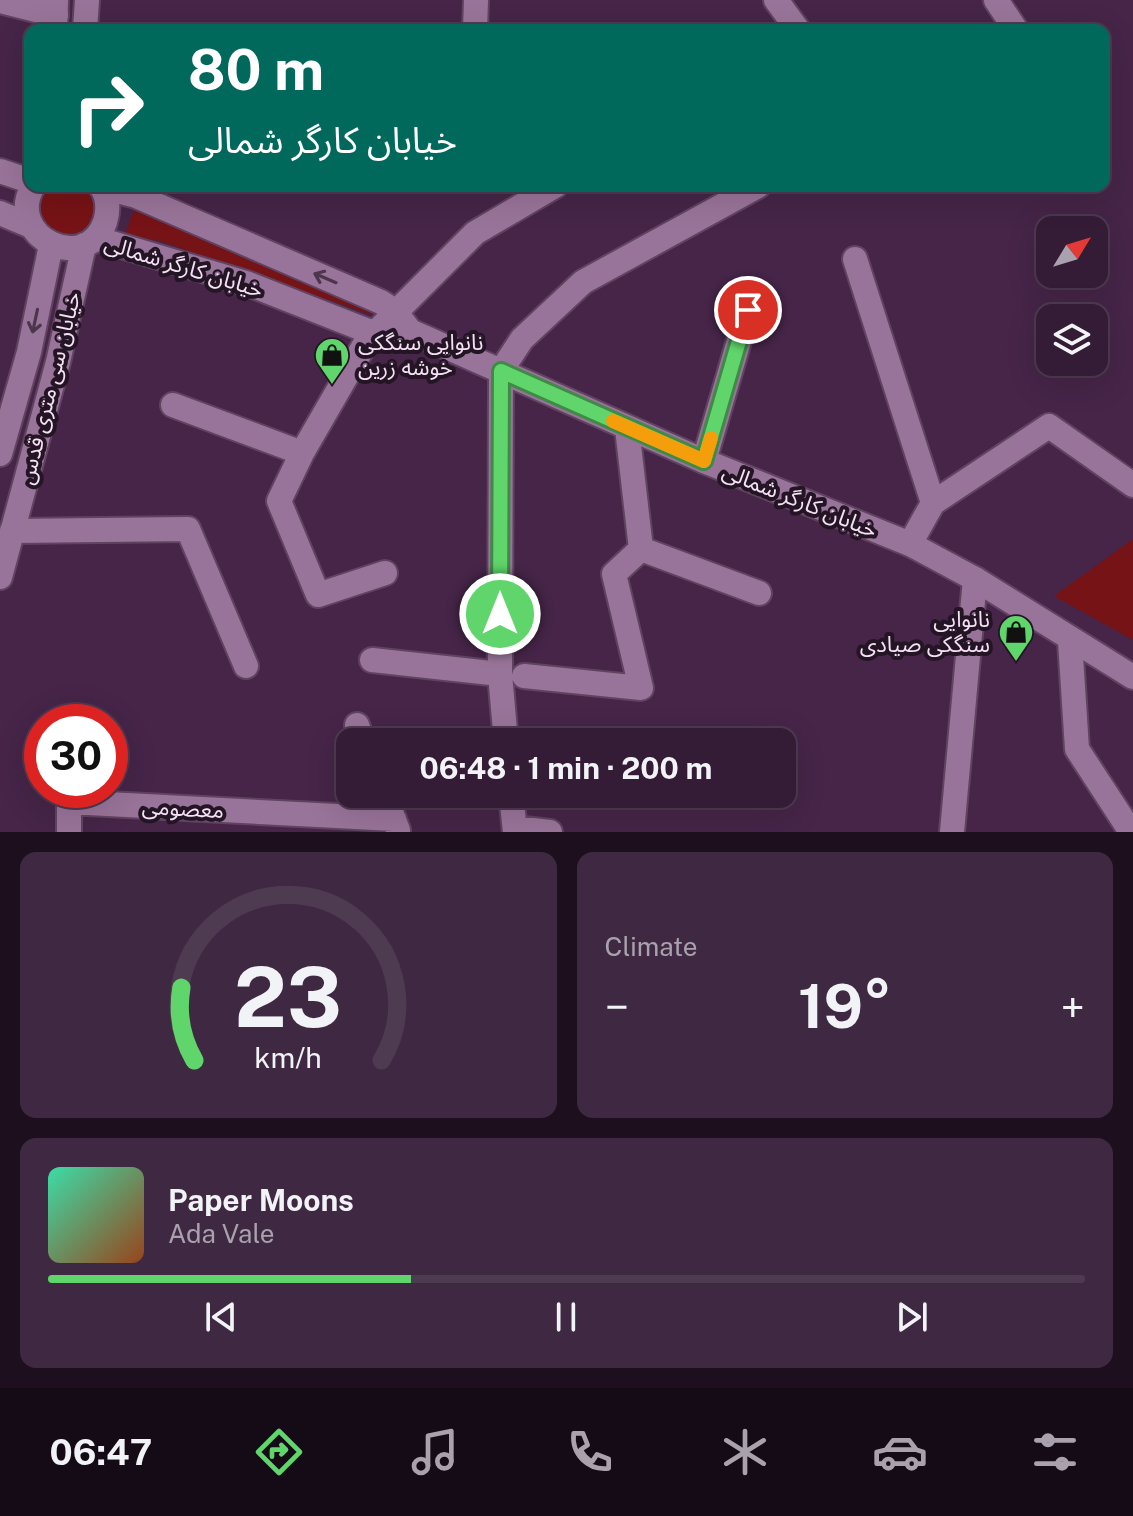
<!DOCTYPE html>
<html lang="en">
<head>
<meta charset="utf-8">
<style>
	:root { --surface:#341c36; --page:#3f2942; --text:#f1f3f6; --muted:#a9a1ad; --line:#4e3a51; --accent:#5fd56b }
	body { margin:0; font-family:"Public Sans","Noto Sans Arabic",sans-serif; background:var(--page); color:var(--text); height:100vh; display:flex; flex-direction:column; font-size:30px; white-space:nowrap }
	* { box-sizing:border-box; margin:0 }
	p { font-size:26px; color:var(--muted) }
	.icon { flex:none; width:44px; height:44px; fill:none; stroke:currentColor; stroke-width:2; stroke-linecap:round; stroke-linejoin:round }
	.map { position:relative; height:832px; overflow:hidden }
	.details { display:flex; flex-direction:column; gap:20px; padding:20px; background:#1d0f1e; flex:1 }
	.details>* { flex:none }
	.top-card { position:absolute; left:24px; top:24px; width:1086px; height:168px; border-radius:16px; box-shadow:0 8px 32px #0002,0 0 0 2px var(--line); background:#00695c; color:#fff; overflow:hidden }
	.needle { width:52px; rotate:52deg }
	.fabs { position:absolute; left:1036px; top:216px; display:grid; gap:16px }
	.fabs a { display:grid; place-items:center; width:72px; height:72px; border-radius:16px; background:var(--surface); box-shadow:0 8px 32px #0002,0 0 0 2px var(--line); font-size:40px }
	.speed { position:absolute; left:24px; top:704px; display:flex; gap:16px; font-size:40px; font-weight:700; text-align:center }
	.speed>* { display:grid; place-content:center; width:104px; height:104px; border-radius:50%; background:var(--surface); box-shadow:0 8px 32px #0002,0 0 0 2px var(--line); line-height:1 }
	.speed .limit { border:12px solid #d22; background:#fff; color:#111 }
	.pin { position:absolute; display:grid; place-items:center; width:68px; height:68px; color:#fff; margin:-34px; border:4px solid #fff; border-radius:50%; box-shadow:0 2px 8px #0007 }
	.me { position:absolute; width:88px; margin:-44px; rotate:0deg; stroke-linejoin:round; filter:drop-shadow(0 0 6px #0008) }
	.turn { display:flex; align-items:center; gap:28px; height:168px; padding:0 32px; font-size:36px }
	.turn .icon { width:104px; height:104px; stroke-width:2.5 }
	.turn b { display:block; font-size:56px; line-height:68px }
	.big { font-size:60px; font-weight:700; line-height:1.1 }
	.details .tile { flex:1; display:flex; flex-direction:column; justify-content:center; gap:12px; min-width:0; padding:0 28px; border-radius:16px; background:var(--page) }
	.details .dial { align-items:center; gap:0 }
	.dial svg { height:208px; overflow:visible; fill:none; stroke:var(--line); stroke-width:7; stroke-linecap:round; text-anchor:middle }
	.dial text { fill:var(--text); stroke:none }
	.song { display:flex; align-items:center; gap:24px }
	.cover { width:96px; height:96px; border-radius:12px; background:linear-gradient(135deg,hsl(160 70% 55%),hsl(20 70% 35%)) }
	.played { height:8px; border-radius:4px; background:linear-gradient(90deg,var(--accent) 35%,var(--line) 35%) }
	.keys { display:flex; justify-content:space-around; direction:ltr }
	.heat { display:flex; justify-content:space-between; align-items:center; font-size:44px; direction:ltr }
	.details .tiles { flex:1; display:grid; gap:20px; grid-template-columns:1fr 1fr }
	.tile:last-child { grid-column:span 2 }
	.trip { position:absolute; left:336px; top:728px; width:460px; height:80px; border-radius:16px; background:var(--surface); box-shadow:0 8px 32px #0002,0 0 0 2px var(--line); font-weight:700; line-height:80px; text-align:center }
	.menu { display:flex; height:128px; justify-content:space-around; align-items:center; background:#150b16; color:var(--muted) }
	.menu .icon { width:56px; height:56px }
	.menu .selected { color:var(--accent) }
	.menu b { font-size:36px; color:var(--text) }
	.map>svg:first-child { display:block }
	.green { fill:#761316 }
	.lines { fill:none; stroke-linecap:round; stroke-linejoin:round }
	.street-casing { stroke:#604361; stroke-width:28 }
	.secondary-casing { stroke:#604361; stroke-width:28 }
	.street { stroke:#99749a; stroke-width:24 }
	.secondary { stroke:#99749a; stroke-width:24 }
	.oneway { stroke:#4d364d }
	.route-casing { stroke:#3e8a46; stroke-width:20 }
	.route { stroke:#5fd56b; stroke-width:14 }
	.slow { stroke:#f59e0b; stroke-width:14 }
	.labels { text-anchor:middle; stroke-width:8; stroke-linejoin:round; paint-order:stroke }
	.street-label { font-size:22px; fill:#f5e0f5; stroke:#241524 }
	.poi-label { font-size:22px; fill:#f5e0f5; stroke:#241524; text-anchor:start }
</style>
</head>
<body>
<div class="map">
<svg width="1133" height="832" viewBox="0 0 1133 832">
	<rect width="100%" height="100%" fill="#462548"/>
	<path class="green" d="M 48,186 L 88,186 L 96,211 C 79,262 16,221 48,186 Z
		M 135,207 L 347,298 L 375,316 L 160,241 L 125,235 Z
		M 1133,539 L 1133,640 L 1054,596 Z"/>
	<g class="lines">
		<g class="street-casing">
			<path id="street" d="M 776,0 L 798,30
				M 996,0 L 1016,30
				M 0,1 L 56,15
				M 475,30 L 476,0
				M 855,259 L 933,503
				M 173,405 L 302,453
				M 704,461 L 748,310
				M 12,531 L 188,529 L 246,666
				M 910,544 L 933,503 L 1049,426 L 1133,485
				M 641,549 L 759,593
				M 385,573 L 318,595 L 279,501 L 302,453 L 366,342 L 475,233 L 555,186
				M 1070,641 L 1077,749 L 1131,832
				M 372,660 L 500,674
				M 524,676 L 641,688 L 614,574 L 641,549 L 627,428
				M 357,725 L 363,742
				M 506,742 L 500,674 L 501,371 L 522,339 L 583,282 L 758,186
				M 384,794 L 398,830
				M 511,794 L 515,832
				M 69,802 L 394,819
				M 515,828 L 550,832
				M 69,832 L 69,790
				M 952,832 L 975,579"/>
		</g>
		<g class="secondary-casing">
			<path id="secondary" d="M 55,30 L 56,0
				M 85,30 L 87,0
				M 0,171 L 30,181
				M 33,186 C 4,237 86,276 105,222 C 109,209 108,197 101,186
				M 101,187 L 136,196 L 381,302 L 395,311 L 410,331
				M 0,213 L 31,226
				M 95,238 L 246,283 L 368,331 L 410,331 L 704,461 L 910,544 L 975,579 L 1133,677
				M 0,454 L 29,352 L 51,245
				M 0,577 L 58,362 L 84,245"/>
		</g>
		<use href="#street" class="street"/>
		<use href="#secondary" class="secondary"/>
	</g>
	<defs><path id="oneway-shaft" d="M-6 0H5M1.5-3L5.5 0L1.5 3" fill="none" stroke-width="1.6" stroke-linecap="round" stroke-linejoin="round" transform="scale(2)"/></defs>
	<g class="oneway">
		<use href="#oneway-shaft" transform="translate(325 278) rotate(-157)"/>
		<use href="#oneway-shaft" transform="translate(35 321) rotate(102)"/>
	</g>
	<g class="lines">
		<g class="route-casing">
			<path id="route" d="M 500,614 L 501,371 L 704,461 L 748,310"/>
		</g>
		<use href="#route" class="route"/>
		<path class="slow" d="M 613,421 L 704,461 L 711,438"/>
	</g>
	<defs>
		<g id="shop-pin" transform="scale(1.8)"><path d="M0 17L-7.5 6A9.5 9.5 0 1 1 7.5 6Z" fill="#5fd56b" stroke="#241524"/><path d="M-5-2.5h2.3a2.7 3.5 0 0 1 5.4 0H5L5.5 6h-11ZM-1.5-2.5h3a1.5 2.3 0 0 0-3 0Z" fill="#111"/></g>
	</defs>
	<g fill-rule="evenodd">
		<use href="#shop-pin" x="332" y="355"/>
		<use href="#shop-pin" x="1016" y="632"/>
	</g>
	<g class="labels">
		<g class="street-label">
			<text transform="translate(184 266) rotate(17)" y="8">خیابان کارگر شمالی</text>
			<text transform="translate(49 388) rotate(-76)" y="8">خیابان سی متری قدس</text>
			<text transform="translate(800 500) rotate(22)" y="8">خیابان کارگر شمالی</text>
			<text transform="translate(183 808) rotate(3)" y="8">معصومی</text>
		</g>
		<g class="poi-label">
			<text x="358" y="350">نانوایی سنگکی<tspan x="358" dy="25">خوشه زرین</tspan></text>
			<text x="990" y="627" text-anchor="end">نانوایی<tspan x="990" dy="25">سنگکی صیادی</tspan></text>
		</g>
	</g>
</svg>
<div class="fabs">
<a><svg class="needle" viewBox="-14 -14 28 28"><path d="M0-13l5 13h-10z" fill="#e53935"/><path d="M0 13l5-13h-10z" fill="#a9a1ad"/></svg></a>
<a><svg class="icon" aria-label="layers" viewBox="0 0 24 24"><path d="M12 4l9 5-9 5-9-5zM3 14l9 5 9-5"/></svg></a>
</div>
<div class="speed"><div class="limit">30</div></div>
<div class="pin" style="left:748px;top:310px;background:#d93025"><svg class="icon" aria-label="arrive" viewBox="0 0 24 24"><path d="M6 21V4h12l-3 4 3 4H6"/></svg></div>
<svg class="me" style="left:500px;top:614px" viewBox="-20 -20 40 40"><circle r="17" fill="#5fd56b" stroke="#fff" stroke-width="3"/><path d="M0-11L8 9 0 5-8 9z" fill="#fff"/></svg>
<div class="trip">06:48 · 1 min · 200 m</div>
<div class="top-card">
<div class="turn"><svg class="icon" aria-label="right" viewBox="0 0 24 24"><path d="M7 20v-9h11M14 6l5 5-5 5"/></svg><div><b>80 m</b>خیابان کارگر شمالی</div></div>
</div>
</div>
<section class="details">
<div class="tiles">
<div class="tile dial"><svg viewBox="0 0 100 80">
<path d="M14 69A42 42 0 1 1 86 69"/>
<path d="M14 69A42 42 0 0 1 9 41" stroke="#5fd56b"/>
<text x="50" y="56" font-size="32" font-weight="700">23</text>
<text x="50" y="72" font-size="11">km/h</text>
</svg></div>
<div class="tile"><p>Climate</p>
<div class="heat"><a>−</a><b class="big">19°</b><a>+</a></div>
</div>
<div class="tile">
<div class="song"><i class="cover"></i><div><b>Paper Moons</b><p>Ada Vale</p></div></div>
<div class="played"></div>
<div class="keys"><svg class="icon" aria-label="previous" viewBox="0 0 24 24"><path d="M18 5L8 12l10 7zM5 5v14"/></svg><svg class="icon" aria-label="pause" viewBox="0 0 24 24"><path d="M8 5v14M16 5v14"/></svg><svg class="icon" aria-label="next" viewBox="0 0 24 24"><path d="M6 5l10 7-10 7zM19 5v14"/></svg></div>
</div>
</div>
</section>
<nav class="menu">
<b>06:47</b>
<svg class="icon selected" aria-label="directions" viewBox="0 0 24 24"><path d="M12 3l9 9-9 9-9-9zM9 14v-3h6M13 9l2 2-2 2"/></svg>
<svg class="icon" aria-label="music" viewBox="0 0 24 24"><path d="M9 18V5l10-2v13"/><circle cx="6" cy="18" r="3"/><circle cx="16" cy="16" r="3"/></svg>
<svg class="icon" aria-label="phone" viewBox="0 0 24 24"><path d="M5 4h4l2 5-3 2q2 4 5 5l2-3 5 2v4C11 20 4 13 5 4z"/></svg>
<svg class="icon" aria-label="climate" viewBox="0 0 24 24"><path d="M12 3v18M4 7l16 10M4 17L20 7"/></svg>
<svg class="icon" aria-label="car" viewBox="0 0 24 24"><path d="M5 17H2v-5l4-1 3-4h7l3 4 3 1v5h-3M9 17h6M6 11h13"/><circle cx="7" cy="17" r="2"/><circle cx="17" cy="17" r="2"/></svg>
<svg class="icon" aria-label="filters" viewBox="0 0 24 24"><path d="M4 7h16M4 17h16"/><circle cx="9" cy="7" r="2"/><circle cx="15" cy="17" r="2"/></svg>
</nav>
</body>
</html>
